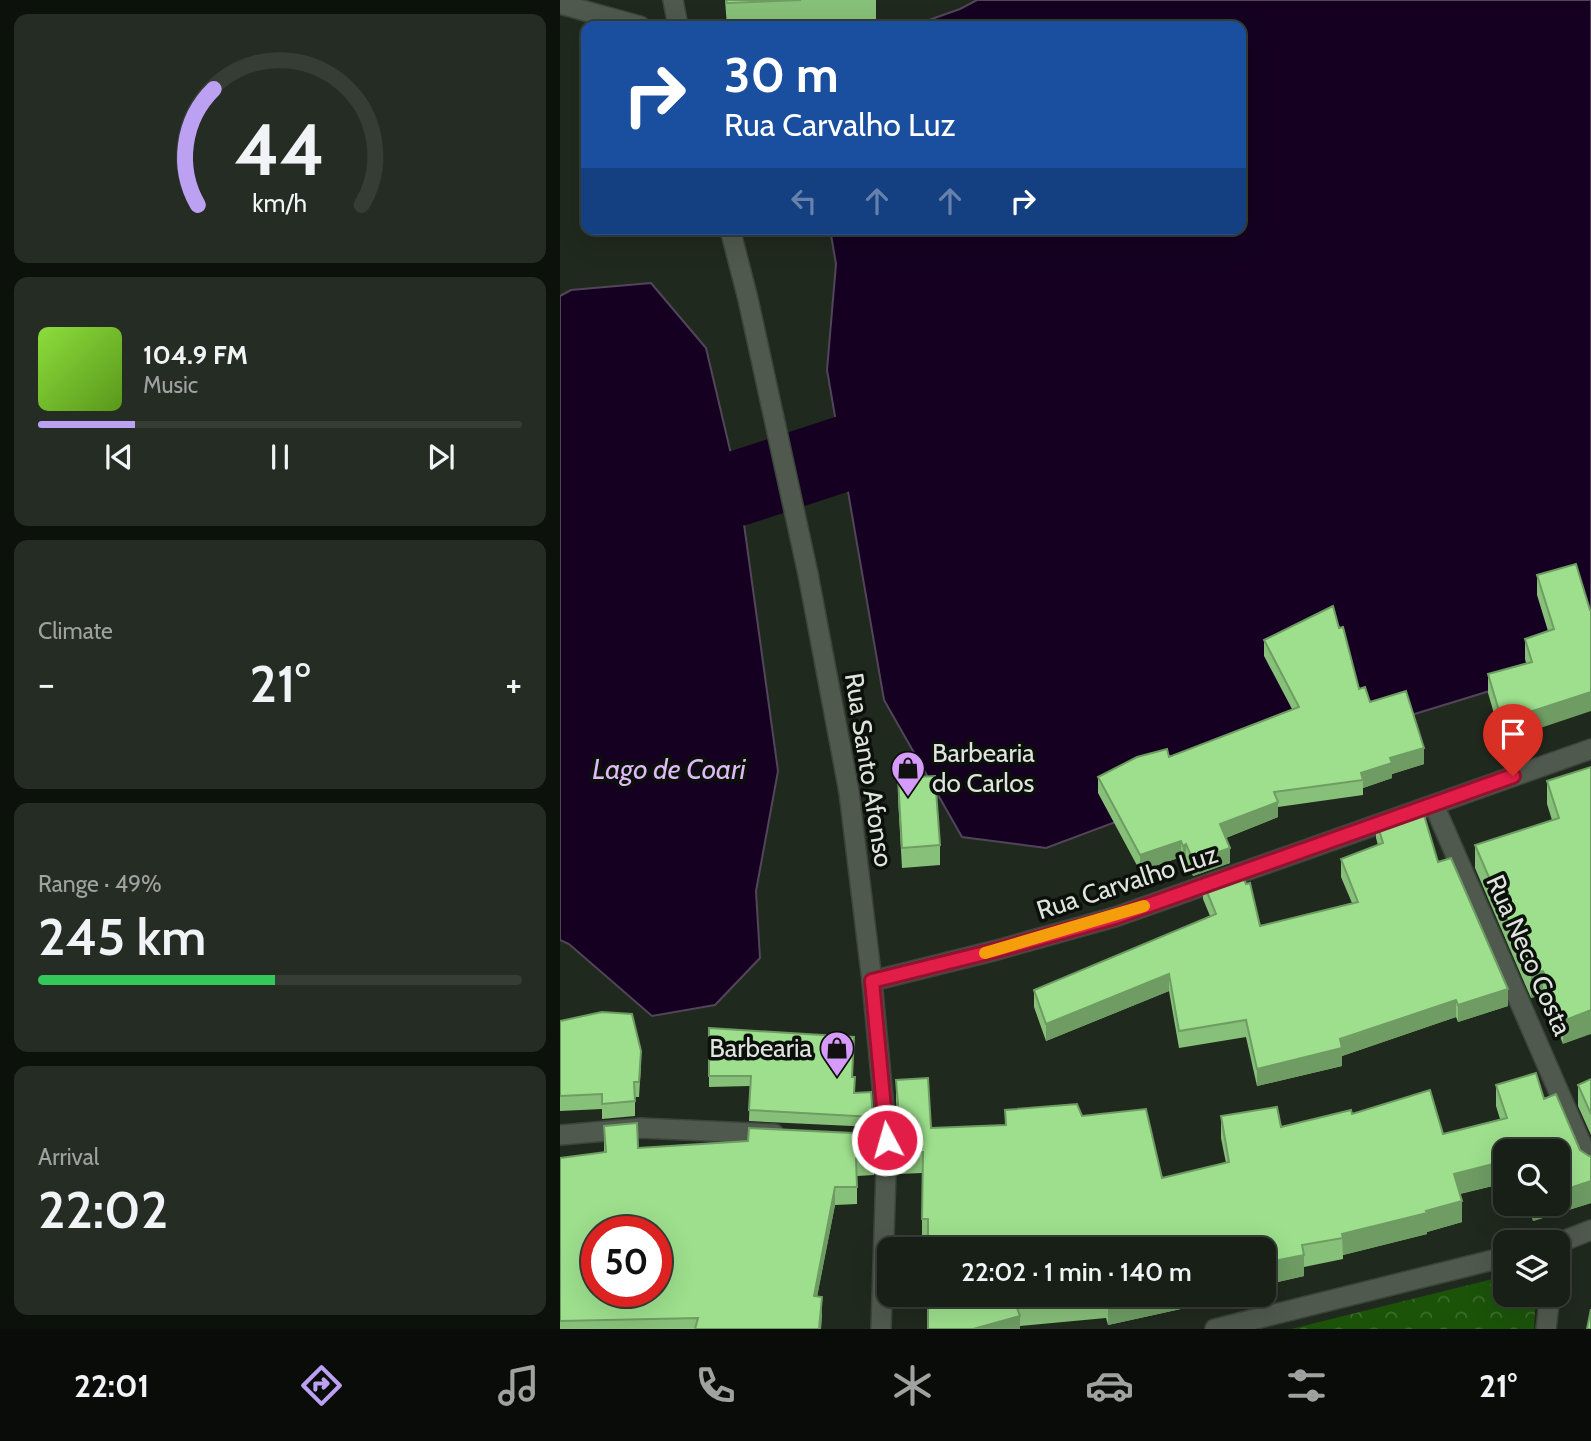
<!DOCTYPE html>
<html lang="en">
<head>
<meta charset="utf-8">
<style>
	:root { --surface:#181f16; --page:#252c23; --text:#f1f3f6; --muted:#9fa2a1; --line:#363d35; --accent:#bca0f2 }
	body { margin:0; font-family:Cabin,sans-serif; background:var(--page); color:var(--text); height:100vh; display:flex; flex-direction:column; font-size:26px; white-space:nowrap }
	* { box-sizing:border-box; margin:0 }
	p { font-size:23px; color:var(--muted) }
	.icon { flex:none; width:38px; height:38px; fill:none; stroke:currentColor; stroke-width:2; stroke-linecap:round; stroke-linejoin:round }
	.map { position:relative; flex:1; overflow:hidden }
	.sheet { display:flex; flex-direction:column; gap:14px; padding:14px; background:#0d110c; width:560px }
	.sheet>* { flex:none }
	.banner { position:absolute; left:21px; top:21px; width:665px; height:214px; border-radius:14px; box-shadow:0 7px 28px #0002,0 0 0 2px var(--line); background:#1a4fa0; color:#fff; overflow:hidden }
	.fabs { position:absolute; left:933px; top:1139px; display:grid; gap:14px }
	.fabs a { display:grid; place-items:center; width:77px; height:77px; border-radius:14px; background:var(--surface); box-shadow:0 7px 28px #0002,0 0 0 2px var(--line); font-size:35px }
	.speed { position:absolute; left:21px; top:1216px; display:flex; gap:14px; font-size:35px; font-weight:700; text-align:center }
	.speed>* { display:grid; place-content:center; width:91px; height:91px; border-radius:50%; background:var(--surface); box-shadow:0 7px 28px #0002,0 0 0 2px var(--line); line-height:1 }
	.speed .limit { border:10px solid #d22; background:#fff; color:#111 }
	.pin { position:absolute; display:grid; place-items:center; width:60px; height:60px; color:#fff; margin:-72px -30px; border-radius:50% 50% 50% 0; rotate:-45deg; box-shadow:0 0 7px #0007 }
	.pin .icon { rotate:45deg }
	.me { position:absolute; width:77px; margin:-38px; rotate:354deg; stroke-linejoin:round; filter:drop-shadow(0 0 5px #0008) }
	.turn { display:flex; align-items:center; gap:24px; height:147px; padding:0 28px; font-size:32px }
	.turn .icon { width:91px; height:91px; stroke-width:2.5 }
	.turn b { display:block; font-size:49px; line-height:60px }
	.lanes { display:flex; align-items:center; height:66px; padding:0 28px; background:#0003; justify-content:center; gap:35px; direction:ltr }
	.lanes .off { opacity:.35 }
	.big { font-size:52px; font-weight:600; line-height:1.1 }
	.sheet .tile { flex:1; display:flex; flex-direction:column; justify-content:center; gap:10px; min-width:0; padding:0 24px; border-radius:14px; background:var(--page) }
	.sheet .dial { align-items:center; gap:0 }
	.dial svg { height:182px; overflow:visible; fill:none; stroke:var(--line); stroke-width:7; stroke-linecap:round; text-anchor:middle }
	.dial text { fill:var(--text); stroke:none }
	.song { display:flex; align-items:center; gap:21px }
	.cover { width:84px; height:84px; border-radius:10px; background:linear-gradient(135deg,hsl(90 70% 55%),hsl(90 70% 35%)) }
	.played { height:7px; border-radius:4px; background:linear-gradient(90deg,var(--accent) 20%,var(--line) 20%) }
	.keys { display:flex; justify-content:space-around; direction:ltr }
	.heat { display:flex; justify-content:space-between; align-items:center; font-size:38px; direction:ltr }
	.charge { height:10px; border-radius:5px; background:linear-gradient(90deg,#34c759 49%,var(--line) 0) }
	.trip { position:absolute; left:317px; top:1237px; width:399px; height:70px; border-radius:14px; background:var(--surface); box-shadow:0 7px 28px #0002,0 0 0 2px var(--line); font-weight:600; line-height:70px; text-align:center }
	.tabs { display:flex; height:112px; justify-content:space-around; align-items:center; background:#0a0c09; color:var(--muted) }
	.tabs .icon { width:49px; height:49px }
	.tabs .active { color:var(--accent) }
	.tabs b { font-size:32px; color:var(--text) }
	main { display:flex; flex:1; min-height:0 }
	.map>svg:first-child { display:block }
	.forest { fill:url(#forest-crowns) }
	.water { fill:#150021; stroke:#52455a; stroke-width:2 }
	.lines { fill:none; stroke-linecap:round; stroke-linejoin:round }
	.river { stroke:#150021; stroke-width:75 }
	.minor-casing { stroke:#3d443b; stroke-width:22 }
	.secondary-casing { stroke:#3d443b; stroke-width:22 }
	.minor { stroke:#4f594d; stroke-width:19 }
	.secondary { stroke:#4f594d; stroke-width:19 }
	.wall { fill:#87c079 }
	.shaded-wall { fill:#6e9c63 }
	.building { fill:#9ddf8d; stroke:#6e9c63; stroke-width:2; fill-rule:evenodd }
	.route-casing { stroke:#92132f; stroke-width:18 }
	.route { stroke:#e11d48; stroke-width:12 }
	.slow { stroke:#f59e0b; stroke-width:12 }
	.labels { text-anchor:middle; stroke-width:7; stroke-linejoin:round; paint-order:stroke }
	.poi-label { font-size:26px; fill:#dfe5de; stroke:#0c100b; text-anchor:start }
	.street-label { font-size:26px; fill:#dfe5de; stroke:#0c100b }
	.water-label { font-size:28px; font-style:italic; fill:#e0b9f8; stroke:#0c100b }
</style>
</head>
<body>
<main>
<section class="sheet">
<div class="tile dial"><svg viewBox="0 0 100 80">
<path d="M14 69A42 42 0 1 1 86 69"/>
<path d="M14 69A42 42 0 0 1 21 18" stroke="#bca0f2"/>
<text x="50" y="56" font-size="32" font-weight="700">44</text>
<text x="50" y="72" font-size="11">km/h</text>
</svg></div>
<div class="tile">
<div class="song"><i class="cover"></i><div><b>104.9 FM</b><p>Music</p></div></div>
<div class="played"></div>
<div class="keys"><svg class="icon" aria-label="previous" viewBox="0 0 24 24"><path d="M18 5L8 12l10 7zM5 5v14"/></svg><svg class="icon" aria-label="pause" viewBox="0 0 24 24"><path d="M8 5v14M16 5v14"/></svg><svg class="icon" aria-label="next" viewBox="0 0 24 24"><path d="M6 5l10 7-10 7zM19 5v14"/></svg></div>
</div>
<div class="tile"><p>Climate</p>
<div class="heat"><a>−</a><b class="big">21°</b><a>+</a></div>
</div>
<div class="tile"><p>Range · 49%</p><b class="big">245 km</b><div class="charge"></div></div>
<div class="tile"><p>Arrival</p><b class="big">22:02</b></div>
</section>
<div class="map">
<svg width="1031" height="1329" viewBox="0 0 1031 1329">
	<defs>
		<pattern id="forest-crowns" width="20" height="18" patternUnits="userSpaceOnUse" patternTransform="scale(1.75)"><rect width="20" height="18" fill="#1b5309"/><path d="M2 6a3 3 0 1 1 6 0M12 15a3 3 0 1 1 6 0" fill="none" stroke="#3c6c2c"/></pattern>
	</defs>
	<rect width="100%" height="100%" fill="#20291e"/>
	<path class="forest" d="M 945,1276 L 945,1295 L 976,1295 L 974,1329 L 731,1329 Z"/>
	<path class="water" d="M 417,0 L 1031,0 L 1031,660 L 799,731 L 486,848 L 402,837 L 324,700 L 267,370 L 276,264 L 270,229 L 681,229 L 681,26 L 352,26 L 400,9 Z
		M 91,283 L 146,348 L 179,488 L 218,771 L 196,891 L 200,958 L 155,1005 L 92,1016 L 9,944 L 0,940 L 0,296 L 11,290 Z"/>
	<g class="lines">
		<path class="river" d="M 179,488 L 380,422"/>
		<g class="minor-casing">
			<path id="minor" d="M 0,4 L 80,26
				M 874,805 L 1031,1166
				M 312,981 L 437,950 L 555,917 L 1031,749
				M 0,1135 L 81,1128 L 214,1134
				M 998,1243 L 1031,1230
				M 655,1329 L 945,1257
				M 986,1329 L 990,1295"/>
		</g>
		<g class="secondary-casing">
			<path id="secondary" d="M 113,0 L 118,26
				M 170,229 L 188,299 L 248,574 L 289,792 L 312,981 L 327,1140 L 321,1329"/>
		</g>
		<use href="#minor" class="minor"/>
		<use href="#secondary" class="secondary"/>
	</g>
	<path class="wall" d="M 165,0 L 316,0 L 316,20 L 167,26 Z
		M 977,575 L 1030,610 L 942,741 L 928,693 L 928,674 L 966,663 L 965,659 L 965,639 L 988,631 L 977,595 Z
		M 779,628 L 799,689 L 864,764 L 832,774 L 832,778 L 803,788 L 803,795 L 718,807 L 718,817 L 666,838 L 670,863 L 633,876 L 626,860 L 623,861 L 621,857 L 580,871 L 538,793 L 538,777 L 609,757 L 732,709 L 704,656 L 704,640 Z
		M 1031,767 L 1003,1044 L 983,994 L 971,998 L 915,868 L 915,845 L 992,820 L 987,804 L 987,781 Z
		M 338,778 L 380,845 L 380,865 L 342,868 L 338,798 Z
		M 816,820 L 878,862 L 948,1006 L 898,1022 L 896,1017 L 782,1056 L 782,1066 L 697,1086 L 686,1037 L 619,1048 L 609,991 L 486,1041 L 474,1007 L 474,990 L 650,916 L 643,899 L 643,882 L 700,926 L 792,903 L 781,877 L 781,859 L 818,845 L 816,838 Z
		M 0,1021 L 81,1066 L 79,1097 L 75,1097 L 75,1116 L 42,1119 L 42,1109 L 0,1111 Z
		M 149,1028 L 294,1047 L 292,1077 L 295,1093 L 313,1117 L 313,1127 L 189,1121 L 190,1086 L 149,1087 Z
		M 976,1073 L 984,1099 L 996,1094 L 1020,1150 L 1029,1156 L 1031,1156 L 1031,1203 L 973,1221 L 968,1204 L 998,1204 L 998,1152 L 945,1152 L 945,1183 L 900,1194 L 902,1201 L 902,1222 L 867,1232 L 867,1234 L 783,1255 L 783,1259 L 744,1267 L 744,1276 L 704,1285 L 704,1250 L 368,1250 L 368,1241 L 362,1241 L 362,1173 L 338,1174 L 339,1134 L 336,1101 L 336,1080 L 368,1078 L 371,1128 L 445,1125 L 445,1110 L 517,1104 L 522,1116 L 586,1109 L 602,1178 L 666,1163 L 661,1138 L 661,1116 L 717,1107 L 721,1127 L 791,1110 L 792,1114 L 870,1090 L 883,1134 L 940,1119 L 936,1106 L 936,1085 Z
		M 1031,1079 L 1031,1135 L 1018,1106 L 1018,1085 Z
		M 44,1126 L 78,1148 L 314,1134 L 314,1175 L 297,1176 L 297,1204 L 275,1205 L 257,1296 L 262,1314 L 261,1329 L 0,1329 L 0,1158 L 44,1153 Z
		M 368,1295 L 654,1295 L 639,1298 L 639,1305 L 548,1325 L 546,1318 L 460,1326 L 460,1329 Z"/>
	<path class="shaded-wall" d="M 1031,692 L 1031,711 L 942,741 L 942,721 Z
		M 864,748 L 864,764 L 832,774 L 832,778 L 803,788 L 803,780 L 801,773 L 830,758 Z
		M 718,802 L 718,817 L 660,840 L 660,824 Z
		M 621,841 L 621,857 L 580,871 L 580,855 Z
		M 626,844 L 626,860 L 623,861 L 623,846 Z
		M 670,848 L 670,863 L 633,876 L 633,861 Z
		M 983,971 L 983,994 L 971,998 L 971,975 Z
		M 609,974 L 609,991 L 486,1041 L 486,1024 Z
		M 948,989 L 948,1006 L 898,1022 L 898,1005 Z
		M 896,1000 L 896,1017 L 782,1056 L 782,1066 L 697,1086 L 697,1069 Z
		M 1031,1010 L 1031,1034 L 1003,1044 L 1003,1021 Z
		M 945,1161 L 945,1183 L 894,1195 L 894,1174 Z
		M 1031,1181 L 1031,1203 L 973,1221 L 973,1204 L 998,1204 L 998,1192 Z
		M 275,1187 L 275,1205 L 254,1313 L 254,1296 Z
		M 902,1201 L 902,1222 L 867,1232 L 867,1234 L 783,1255 L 782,1234 Z
		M 744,1255 L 744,1276 L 704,1285 L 704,1263 Z
		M 586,1295 L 654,1295 L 639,1298 L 639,1305 L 548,1325 L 548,1304 Z
		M 262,1297 L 261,1329 L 259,1329 Z
		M 460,1316 L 460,1329 L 413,1329 Z"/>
	<path class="building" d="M 166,0 L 241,0 L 167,3 Z
		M 1016,564 L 1030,610 L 1031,610 L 1031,692 L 942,721 L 928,674 L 972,662 L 965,639 L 994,629 L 977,575 Z
		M 773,606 L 779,628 L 783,627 L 799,689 L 805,687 L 810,702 L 846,691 L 864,748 L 830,758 L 832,763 L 801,773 L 803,780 L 714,792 L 718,802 L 660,824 L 670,848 L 633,861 L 626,844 L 623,846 L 621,841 L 580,855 L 538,777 L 577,757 L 607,749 L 609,757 L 739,707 L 704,640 Z
		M 1031,767 L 1031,1010 L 1003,1021 L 983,971 L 971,975 L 915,845 L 999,818 L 987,781 Z
		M 375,776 L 380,845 L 342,848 L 338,778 Z
		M 861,805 L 878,862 L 891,858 L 948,989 L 898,1005 L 896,1000 L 780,1039 L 782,1048 L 697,1069 L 686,1020 L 619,1031 L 609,974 L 486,1024 L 474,990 L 656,914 L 643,882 L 679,869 L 686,884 L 690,883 L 700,926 L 798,902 L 781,859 L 823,843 L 816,820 Z
		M 42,1012 L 72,1014 L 81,1051 L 79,1082 L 74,1082 L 75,1101 L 42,1104 L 42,1094 L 0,1096 L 0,1021 Z
		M 149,1028 L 294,1037 L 292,1077 L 295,1077 L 294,1093 L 311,1092 L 313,1117 L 189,1110 L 191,1076 L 149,1076 Z
		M 976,1073 L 984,1099 L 996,1094 L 1020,1150 L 1029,1156 L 1031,1156 L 1031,1181 L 998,1192 L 998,1152 L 945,1152 L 945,1161 L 894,1174 L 902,1201 L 866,1211 L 867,1213 L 782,1234 L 783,1238 L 742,1245 L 744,1255 L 704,1263 L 704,1250 L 368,1250 L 368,1219 L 362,1219 L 363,1152 L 338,1153 L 339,1117 L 336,1080 L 368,1078 L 371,1128 L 446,1125 L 445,1110 L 517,1104 L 522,1116 L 586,1109 L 602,1178 L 669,1162 L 661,1116 L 717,1107 L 721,1127 L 791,1110 L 792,1114 L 870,1090 L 883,1134 L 947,1118 L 936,1085 Z
		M 1031,1079 L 1031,1114 L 1018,1085 Z
		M 77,1123 L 78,1148 L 188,1141 L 189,1128 L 314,1134 L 314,1158 L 296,1158 L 297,1187 L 275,1187 L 254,1296 L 262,1297 L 259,1329 L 135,1329 L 138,1318 L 0,1321 L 0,1158 L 46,1152 L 44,1126 ZM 37,1232 L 96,1232 L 96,1292 L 37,1292 Z
		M 368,1295 L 586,1295 L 548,1304 L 546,1296 L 456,1305 L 460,1316 L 413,1329 L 368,1329 Z
		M 1031,1309 L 1031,1329 L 1027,1329 Z"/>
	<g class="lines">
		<g class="route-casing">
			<path id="route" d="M 327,1140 L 312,981 L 437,950 L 555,917 L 953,776"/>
		</g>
		<use href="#route" class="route"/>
		<path class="slow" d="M 425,953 L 584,906"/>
	</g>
	<defs>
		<g id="shop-pin" transform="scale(1.75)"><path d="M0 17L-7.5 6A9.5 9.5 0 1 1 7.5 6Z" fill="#d69bfa" stroke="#0c100b"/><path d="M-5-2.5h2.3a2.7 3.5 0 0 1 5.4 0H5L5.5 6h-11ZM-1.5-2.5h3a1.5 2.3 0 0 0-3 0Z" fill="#111"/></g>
	</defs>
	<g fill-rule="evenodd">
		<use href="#shop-pin" x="348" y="768"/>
		<use href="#shop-pin" x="277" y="1048"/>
	</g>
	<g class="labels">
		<g class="poi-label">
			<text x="372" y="762">Barbearia<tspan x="372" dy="30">do Carlos</tspan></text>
			<text x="252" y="1057" text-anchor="end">Barbearia</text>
		</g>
		<g class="street-label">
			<text transform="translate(309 770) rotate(81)" y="9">Rua Santo Afonso</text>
			<text transform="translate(567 882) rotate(-18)" y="9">Rua Carvalho Luz</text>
			<text transform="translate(969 955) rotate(66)" y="9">Rua Neco Costa</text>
		</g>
		<g class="water-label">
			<text x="109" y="779">Lago de Coari</text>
		</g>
	</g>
</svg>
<div class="fabs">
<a><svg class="icon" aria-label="search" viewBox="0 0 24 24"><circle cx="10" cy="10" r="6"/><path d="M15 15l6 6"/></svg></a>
<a><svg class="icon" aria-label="layers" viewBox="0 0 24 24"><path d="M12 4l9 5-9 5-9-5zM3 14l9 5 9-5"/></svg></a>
</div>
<div class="speed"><div class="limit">50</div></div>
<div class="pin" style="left:953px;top:776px;background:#d93025"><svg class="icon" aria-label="arrive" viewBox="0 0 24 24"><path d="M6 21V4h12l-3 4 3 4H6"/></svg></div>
<svg class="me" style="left:327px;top:1140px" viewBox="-20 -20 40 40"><circle r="17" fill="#e11d48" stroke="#fff" stroke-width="3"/><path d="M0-11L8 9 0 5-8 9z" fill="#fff"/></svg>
<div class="trip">22:02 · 1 min · 140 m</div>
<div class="banner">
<div class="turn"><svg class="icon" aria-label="right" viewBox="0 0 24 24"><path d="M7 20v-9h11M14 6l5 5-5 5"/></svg><div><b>30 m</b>Rua Carvalho Luz</div></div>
<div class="lanes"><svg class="icon off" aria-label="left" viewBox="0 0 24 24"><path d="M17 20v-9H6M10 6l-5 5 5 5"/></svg><svg class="icon off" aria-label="ahead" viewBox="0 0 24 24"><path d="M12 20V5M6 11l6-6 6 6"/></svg><svg class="icon off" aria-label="ahead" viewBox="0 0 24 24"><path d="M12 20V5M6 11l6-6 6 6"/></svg><svg class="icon" aria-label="right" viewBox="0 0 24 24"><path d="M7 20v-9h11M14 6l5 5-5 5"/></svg></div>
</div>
</div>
</main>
<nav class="tabs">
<b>22:01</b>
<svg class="icon active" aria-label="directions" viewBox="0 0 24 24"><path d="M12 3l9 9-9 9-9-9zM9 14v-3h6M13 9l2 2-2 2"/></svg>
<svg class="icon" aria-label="music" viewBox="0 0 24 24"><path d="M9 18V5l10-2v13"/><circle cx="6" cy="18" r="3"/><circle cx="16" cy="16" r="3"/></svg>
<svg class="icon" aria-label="phone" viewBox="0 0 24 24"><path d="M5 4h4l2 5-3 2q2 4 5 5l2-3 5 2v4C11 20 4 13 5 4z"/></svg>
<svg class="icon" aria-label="climate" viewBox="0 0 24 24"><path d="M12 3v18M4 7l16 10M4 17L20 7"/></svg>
<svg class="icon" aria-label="car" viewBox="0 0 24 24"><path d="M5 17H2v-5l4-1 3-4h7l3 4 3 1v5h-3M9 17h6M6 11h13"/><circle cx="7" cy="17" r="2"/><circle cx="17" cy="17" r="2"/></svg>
<svg class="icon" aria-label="filters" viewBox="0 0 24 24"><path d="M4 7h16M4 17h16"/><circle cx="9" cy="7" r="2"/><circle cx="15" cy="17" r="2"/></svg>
<b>21°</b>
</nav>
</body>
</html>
